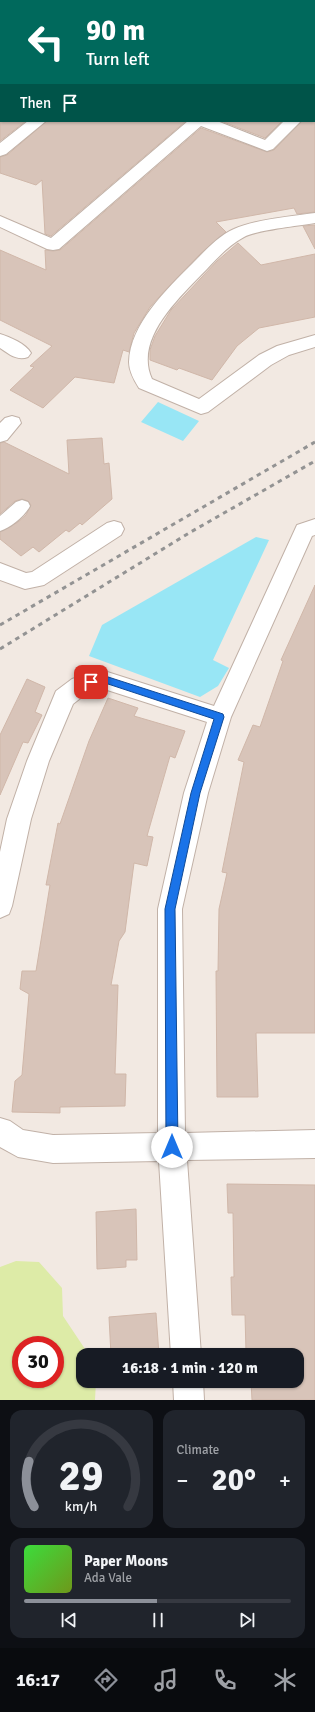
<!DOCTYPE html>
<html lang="en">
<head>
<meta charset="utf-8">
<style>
	:root { --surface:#171b24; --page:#20242c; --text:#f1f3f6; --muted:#9ea1a6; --line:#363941; --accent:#8c9099 }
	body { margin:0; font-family:Signika,sans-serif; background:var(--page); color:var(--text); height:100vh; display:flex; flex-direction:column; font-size:15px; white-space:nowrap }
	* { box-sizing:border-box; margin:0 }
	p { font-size:13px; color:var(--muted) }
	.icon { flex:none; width:22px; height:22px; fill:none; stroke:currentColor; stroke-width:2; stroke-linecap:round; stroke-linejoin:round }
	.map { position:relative; height:1400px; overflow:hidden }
	.drawer { display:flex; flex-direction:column; gap:10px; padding:10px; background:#0d0f14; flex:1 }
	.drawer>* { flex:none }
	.banner { position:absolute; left:0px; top:0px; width:315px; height:122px; box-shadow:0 1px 3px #0004; background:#00695c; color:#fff; overflow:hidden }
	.speed { position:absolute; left:12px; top:1336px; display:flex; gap:8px; font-size:20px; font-weight:700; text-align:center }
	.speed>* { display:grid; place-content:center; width:52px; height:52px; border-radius:50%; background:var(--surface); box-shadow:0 1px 3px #0004; line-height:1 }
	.speed .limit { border:6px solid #d22; background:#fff; color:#111 }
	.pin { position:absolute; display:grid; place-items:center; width:34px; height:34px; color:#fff; margin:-17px; border-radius:8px; box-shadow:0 2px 6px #0006 }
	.me { position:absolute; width:44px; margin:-22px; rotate:0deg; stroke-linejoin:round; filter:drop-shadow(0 0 3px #0008) }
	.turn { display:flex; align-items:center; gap:14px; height:84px; padding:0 20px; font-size:18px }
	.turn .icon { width:52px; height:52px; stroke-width:2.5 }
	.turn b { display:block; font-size:28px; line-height:34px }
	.then { display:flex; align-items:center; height:38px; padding:0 20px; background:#0003; gap:8px; font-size:15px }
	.big { font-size:30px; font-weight:800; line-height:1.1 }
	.drawer .widget { flex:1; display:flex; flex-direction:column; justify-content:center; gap:6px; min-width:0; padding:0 14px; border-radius:12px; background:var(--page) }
	.drawer .dial { align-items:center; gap:0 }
	.dial svg { height:104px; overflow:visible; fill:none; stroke:var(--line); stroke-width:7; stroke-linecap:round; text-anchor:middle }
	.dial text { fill:var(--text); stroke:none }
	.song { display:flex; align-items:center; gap:12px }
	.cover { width:48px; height:48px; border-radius:6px; background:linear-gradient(135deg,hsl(120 70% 55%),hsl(80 70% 35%)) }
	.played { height:4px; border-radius:2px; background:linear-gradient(90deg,var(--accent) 50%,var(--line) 50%) }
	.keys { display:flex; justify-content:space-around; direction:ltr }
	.heat { display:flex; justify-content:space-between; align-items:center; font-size:22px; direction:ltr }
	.drawer .tiles { flex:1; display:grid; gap:10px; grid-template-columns:1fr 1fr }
	.widget:last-child { grid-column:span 2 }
	.trip { position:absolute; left:76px; top:1348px; width:228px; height:40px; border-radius:12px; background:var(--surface); box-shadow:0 1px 3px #0004; font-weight:800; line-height:40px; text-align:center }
	.dock { display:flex; height:64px; justify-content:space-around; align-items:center; background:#090b0e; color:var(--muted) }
	.dock .icon { width:28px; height:28px }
	.dock .active { color:var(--accent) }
	.dock b { font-size:18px; color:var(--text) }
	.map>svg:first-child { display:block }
	.green { fill:#ddeba7; fill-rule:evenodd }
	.water { fill:#98e6f5 }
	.building { fill:#d8c4b9; stroke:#d0b7a9 }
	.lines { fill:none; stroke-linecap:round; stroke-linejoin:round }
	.lane-casing { stroke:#c1b1a7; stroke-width:2 }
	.street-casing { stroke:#c1b1a7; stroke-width:2 }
	.lane { fill:#fff; fill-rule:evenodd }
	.street { fill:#fff; fill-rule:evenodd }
	.rail { stroke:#939393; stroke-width:3; stroke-dasharray:4.5 4.5; stroke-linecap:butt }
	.route { fill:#1a73e8; stroke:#114b97 }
</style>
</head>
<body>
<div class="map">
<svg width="315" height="1400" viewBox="0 0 315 1400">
	<rect width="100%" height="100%" fill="#f2e9e2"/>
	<path class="green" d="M 16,1261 L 39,1262 L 62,1288 L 63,1316 L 89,1355 L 83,1355 L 83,1381 L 96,1381 L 95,1400 L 0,1400 L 0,1267 ZM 21,1345 L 55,1345 L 55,1379 L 21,1379 Z"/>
	<path class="water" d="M 158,402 L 199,421 L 183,441 L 141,422 Z
		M 256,537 L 269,540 L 213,660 L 229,668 L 218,686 L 200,697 L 89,656 L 102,625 Z"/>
	<path class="building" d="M 0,121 L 26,121 L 0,141 Z
		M 47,121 L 186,121 L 51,236 L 45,234 L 42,180 L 36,185 L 0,173 L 0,157 L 7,155 Z
		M 221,121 L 282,121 L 265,138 Z
		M 302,121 L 315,121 L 315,212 L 297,214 L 294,208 L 216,222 L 226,232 L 201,253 L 171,284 L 150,307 L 134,333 L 129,352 L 123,350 L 114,383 L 75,377 L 43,408 L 10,390 L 34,367 L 30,366 L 52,346 L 0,320 L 0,250 L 46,270 L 45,250 L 53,251 L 60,250 L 201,128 L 267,152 L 274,150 Z
		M 315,225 L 315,249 L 303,226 Z
		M 238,243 L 261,265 L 315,254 L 315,317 L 259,328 L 237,346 L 212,380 L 179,368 L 177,370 L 150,360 L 150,350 L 155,336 L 171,310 L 217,261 Z
		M 102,438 L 104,464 L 109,463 L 112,499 L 82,525 L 80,523 L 69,532 L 66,530 L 39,552 L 33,547 L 21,556 L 0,539 L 0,532 L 18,522 L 26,515 L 31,505 L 28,501 L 22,499 L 15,501 L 0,514 L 0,443 L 4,442 L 69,474 L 67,440 Z
		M 315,585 L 315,1033 L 256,1033 L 258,1097 L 217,1097 L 216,971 L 218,971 L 219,909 L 227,873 L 222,872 L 244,762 L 238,760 L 253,725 L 260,727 L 283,661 L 281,660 Z
		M 27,679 L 45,687 L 35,712 L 42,715 L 28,743 L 23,742 L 0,795 L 0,735 Z
		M 108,698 L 138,708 L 134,716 L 185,731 L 175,758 L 170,756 L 147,836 L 153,837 L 147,866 L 134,863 L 125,932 L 119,941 L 111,985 L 118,985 L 115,1074 L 126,1074 L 125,1106 L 60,1107 L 60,1113 L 12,1112 L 15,1081 L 22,1075 L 29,994 L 20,989 L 22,971 L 36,971 L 50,885 L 46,885 L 58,823 L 60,824 L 89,741 Z
		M 227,1184 L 315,1185 L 315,1400 L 252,1400 L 251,1381 L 297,1381 L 297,1355 L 250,1355 L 250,1352 L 246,1352 L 245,1315 L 232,1315 L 231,1277 L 234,1277 L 233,1213 L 228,1213 Z
		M 136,1209 L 137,1260 L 126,1260 L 126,1267 L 97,1269 L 96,1212 Z
		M 156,1313 L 159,1355 L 111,1355 L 109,1317 Z
		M 113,1381 L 160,1381 L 160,1383 L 113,1387 Z"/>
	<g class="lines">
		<g class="lane-casing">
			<path id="lane" d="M 22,500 L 28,502 L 30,506 C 25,516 10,528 0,531 L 0,516 L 16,502 Z"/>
		</g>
		<g class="street-casing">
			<path id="street" d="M 47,0 L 62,0 L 63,1 L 48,1 Z
				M 0,29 L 1,29 L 1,37 L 0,37 Z
				M 314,90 L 315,90 L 315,100 L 314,100 Z
				M 28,121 L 46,121 L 6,154 L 0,156 L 0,143 Z
				M 188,121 L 217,121 L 265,140 L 284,121 L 301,121 L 273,149 L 267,151 L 201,126 L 59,249 L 53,250 L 47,249 L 0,227 L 0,216 L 51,238 Z
				M 315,213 L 315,223 C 298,226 257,230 244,237 C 227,246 214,262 201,275 C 177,300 134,340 152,379 L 199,399 L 259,355 L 277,346 L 315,335 L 315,347 L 289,355 L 271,365 L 208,412 L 201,414 L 139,388 C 134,380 129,371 129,362 C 130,324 167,289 192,264 C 205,251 218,236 234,229 C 253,220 293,216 315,213 Z
				M 0,334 C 10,337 26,344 31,353 L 28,357 C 17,361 9,354 0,348 Z
				M 12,416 L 19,418 L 21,423 L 7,440 L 0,442 L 0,423 L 5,418 Z
				M 315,519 L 315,535 L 312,536 L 231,717 L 208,793 L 182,909 L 185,1133 L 315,1130 L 315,1158 L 187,1160 L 201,1355 L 171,1355 L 159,1161 L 53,1163 L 18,1157 L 0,1147 L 0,1118 L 10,1121 L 23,1130 L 53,1135 L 158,1133 L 158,909 L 184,793 L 207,722 L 101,688 L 87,693 L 73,704 L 49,761 L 31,819 L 12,906 L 9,914 L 0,918 L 0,852 L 7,819 L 27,761 L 56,691 L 72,679 L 101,670 L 214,706 L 297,525 Z
				M 114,521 L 121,523 L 124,529 L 121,535 L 44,585 L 25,589 L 0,580 L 0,563 L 26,573 L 32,572 L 107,523 Z
				M 173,1381 L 203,1381 L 204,1400 L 174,1400 Z"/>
		</g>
		<use href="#lane" class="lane"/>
		<use href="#street" class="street"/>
		<path class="rail" d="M 0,625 L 315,442
			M 0,649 L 189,533 L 315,461"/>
	</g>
	<path class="route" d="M 102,675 L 220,713 L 223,714 L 224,717 L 200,793 L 175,909 L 178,1147 L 176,1151 L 172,1153 L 168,1151 L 166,1147 L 165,909 L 191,793 L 214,719 L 102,682 L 91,686 L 88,685 L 86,682 L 88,680 Z"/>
</svg>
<div class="speed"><div class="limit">30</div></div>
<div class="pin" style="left:91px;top:682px;background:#d93025"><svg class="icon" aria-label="arrive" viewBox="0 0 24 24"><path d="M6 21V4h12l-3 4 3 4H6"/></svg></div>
<svg class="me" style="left:172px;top:1147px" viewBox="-20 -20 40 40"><circle r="19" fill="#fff"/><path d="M0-13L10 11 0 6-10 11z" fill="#1a73e8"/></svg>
<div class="trip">16:18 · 1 min · 120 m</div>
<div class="banner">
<div class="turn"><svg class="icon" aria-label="left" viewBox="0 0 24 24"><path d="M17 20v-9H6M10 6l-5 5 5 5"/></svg><div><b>90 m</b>Turn left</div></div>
<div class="then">Then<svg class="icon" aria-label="arrive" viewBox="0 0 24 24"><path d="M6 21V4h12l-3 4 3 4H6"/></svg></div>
</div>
</div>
<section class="drawer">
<div class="tiles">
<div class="widget dial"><svg viewBox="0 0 100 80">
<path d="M14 69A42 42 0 1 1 86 69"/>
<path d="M14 69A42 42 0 0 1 10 34" stroke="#8c9099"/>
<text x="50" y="56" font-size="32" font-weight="700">29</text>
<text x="50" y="72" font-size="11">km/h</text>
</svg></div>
<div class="widget"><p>Climate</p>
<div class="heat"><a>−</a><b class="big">20°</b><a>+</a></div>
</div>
<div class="widget">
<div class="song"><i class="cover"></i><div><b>Paper Moons</b><p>Ada Vale</p></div></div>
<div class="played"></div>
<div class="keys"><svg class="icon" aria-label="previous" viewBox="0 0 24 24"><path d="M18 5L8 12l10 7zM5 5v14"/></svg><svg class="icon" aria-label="pause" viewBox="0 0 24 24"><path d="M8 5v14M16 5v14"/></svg><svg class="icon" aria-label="next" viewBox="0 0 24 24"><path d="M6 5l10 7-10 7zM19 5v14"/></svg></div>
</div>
</div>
</section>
<nav class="dock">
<b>16:17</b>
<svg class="icon active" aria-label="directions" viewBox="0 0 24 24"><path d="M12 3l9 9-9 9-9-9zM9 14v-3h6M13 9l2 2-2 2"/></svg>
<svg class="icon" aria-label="music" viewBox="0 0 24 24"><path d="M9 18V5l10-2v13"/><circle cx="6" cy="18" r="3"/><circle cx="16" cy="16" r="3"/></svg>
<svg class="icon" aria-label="phone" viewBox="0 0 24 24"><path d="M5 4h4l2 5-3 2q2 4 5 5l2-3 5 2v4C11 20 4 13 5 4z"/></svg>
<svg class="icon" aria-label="climate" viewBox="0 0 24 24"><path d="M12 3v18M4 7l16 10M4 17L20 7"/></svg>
</nav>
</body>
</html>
